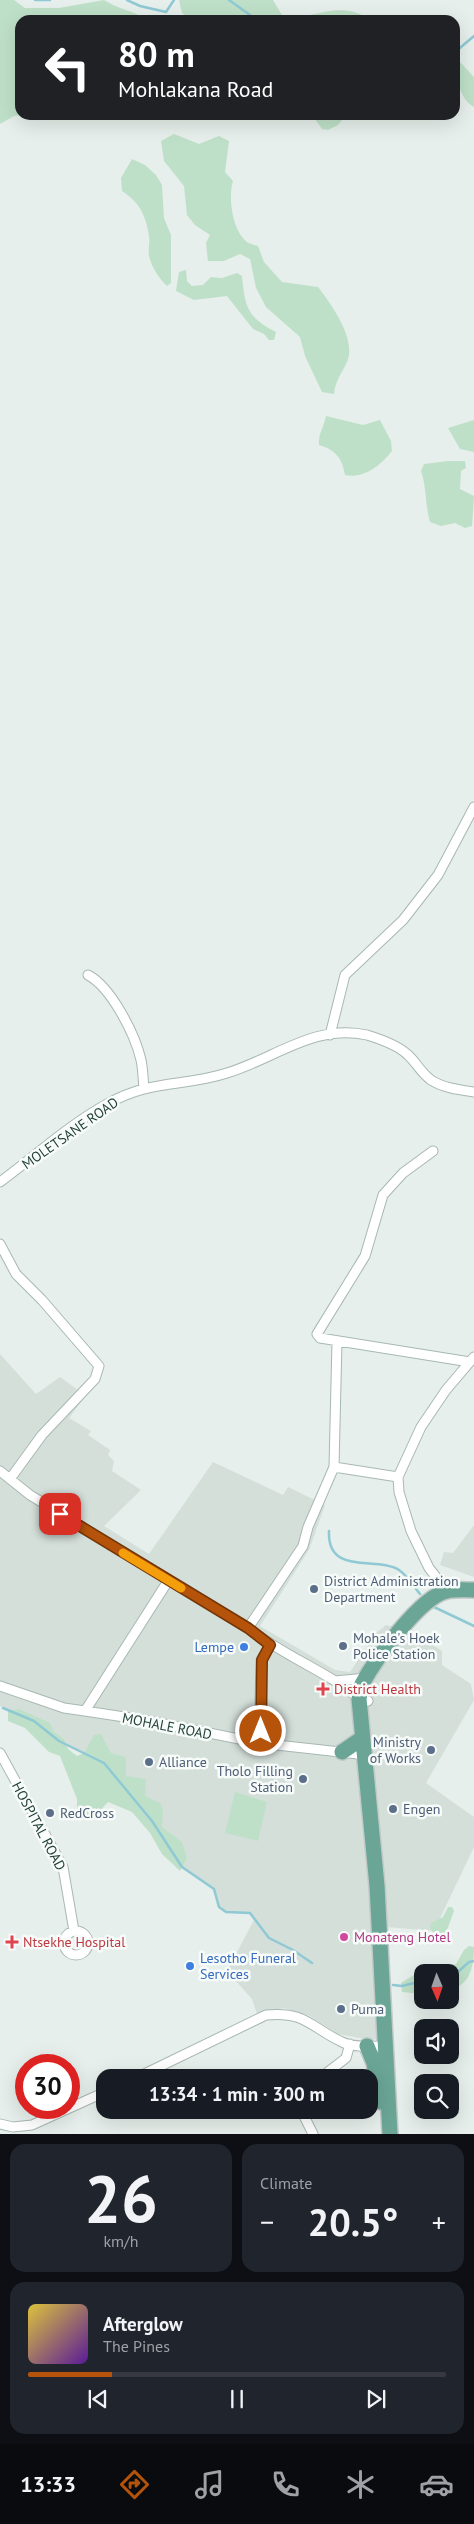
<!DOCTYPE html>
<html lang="en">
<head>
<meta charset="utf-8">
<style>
	:root { --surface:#171b24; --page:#20242c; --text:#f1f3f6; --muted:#9ea1a6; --line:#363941; --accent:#b45309 }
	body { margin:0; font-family:"PT Sans",sans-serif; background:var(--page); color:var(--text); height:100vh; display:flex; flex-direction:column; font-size:19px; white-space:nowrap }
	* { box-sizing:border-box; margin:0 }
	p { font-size:16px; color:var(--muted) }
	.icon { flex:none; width:28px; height:28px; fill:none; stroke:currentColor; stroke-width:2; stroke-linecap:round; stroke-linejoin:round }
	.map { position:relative; height:2134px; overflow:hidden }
	.side { display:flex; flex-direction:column; gap:10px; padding:10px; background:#0d0f14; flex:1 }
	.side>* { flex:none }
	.banner { position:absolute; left:15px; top:15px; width:445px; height:105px; border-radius:15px; box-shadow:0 5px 20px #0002; background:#202124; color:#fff; overflow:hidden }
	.needle { width:32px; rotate:178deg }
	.controls { position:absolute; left:414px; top:1964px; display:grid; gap:10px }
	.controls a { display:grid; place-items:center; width:45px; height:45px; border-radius:10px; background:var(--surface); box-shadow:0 5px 20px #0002; font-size:25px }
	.speed { position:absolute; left:15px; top:2054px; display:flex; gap:10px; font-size:25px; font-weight:700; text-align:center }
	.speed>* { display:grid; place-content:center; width:65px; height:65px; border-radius:50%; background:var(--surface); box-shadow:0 5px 20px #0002; line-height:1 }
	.speed .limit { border:8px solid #d22; background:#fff; color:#111 }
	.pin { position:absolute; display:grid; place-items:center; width:42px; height:42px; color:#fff; margin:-21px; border-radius:10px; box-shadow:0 2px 8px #0006 }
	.me { position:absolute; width:55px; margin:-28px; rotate:0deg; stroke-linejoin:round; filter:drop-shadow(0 0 4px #0008) }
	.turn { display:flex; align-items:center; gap:18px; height:105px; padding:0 20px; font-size:22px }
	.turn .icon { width:65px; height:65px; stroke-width:2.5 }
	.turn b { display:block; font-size:35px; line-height:42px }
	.big { font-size:38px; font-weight:700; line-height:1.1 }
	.side .card { flex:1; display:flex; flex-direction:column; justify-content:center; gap:8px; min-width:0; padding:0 18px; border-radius:15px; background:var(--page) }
	.side .dial { align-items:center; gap:0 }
	.dial b { font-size:65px; line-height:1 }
	.song { display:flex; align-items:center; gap:15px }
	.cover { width:60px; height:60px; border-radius:8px; background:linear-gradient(135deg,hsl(50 70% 55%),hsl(270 70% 35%)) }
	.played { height:5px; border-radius:2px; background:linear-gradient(90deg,var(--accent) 20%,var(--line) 20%) }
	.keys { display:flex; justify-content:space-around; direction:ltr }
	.heat { display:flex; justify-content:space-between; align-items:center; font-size:28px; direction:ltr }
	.side .tiles { flex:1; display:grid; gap:10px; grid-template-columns:1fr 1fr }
	.card:last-child { grid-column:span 2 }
	.trip { position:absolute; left:96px; top:2069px; width:282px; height:50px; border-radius:15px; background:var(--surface); box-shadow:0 5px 20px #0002; font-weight:700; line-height:50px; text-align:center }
	.menu { display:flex; height:80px; justify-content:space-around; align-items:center; background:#090b0e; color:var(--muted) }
	.menu .icon { width:35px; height:35px }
	.menu .current { color:var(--accent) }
	.menu b { font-size:22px; color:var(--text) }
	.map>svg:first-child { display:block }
	.built { fill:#d4dfda }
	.green { fill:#bfe0c8 }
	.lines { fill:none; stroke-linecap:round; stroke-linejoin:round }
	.stream { stroke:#8ec9d4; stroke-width:2.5 }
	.minor-casing { stroke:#a8b8b2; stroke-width:11 }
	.primary-casing { stroke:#c2cac8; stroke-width:18 }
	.minor { stroke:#fff; stroke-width:9 }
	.primary { stroke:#6aa596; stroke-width:15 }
	.route-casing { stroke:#753606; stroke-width:12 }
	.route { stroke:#b45309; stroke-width:9 }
	.slow { stroke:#f59e0b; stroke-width:9 }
	.service-dot { fill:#5c6f8a; stroke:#f7fbf9; stroke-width:2 }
	.shop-dot { fill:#3f7fe0; stroke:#f7fbf9; stroke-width:2 }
	.health-dot { fill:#e0444e; stroke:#f7fbf9; stroke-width:2 }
	.hotel-dot { fill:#d1479c; stroke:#f7fbf9; stroke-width:2 }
	.labels { text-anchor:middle; stroke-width:5; stroke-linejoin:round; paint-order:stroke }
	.street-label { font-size:14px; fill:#24423a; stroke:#f7fbf9 }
	.service-label { font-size:14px; fill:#4e5e75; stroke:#f7fbf9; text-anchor:start }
	.shop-label { font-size:14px; fill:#366cbe; stroke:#f7fbf9; text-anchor:end }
	.health-label { font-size:14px; fill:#be3a42; stroke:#f7fbf9; text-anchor:start }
	.hotel-label { font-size:14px; fill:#b23c85; stroke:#f7fbf9; text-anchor:start }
</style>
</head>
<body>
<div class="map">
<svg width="474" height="2134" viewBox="0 0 474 2134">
	<rect width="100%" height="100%" fill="#e6efeb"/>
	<path class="built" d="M 0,1354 L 36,1394 L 60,1377 L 86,1396 L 69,1418 L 91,1431 L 88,1435 L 110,1450 L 108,1455 L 114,1461 L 112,1471 L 141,1490 L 104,1526 L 149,1554 L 213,1462 L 283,1495 L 288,1487 L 325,1505 L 309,1550 L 260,1626 L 335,1670 L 350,1672 L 376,1633 L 386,1625 L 411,1631 L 442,1651 L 442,1665 L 471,1684 L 474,1700 L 426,1783 L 474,1817 L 474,1847 L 434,1931 L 386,1927 L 391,2040 L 365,2039 L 338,2034 L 310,2016 L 284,2008 L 257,2014 L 252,1999 L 227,1971 L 255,1918 L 250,1913 L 226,1912 L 219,1907 L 214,1889 L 182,1867 L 104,1763 L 59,1741 L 18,1713 L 0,1706 Z
		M 474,1525 L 474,1577 L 440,1565 L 444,1552 L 453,1553 Z"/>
	<path class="green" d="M 0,0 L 14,0 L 25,8 L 59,8 L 104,0 C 118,9 134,11 148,20 L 20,20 L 20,115 L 22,115 L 14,116 L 0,124 Z
		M 179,0 L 273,0 L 285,20 C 316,16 344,0 370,20 L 191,20 L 182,13 Z
		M 455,60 L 460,62 L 474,77 L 474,107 C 459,99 455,75 455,60 Z
		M 312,115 L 346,115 L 338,125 L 328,130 L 322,129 Z
		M 174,134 L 199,144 L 219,136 L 229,141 L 225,172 L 233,181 C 228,197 232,230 247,242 C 249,244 255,245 258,246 L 264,262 L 282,282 L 318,287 C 331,304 357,339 347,362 C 342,373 335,381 334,394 L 322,392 L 305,356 L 300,337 L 266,307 L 256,288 L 250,259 L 240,254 L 224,261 L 208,261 L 206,243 L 210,235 L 195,225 L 187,215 L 184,186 L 164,161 L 161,141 Z
		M 132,159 L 145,165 L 156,175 L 162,185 L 164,218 L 171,235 L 171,283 L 167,286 C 159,278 152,268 149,256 C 148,250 150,242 149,236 C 146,215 139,202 122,191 L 121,178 Z
		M 186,270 L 187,281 L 192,286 L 203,285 L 211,277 L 222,278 L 237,273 L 242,276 C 245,307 247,317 276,332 L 274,340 L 269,340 L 264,334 L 253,329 L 227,296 L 194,300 L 176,291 L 179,272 Z
		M 326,416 L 363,425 L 380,420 L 391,441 L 392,451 C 381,465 364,479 345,475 C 342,457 335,450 319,445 C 318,434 324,427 326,416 Z
		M 474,420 L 474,452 L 460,449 L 448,428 Z
		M 448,461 L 465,461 L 466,468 L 461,471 L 460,489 L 474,496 L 472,526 L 465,528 L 455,523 L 441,526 L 430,522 C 425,505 427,488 421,471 L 424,464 Z
		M 19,1709 L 50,1723 L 54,1732 L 64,1739 L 68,1749 L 77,1756 L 84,1753 L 94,1735 L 101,1734 L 111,1753 L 126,1757 L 126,1776 L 146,1779 L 145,1796 L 160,1803 L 163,1810 L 162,1827 L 182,1842 L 187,1858 L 180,1871 L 162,1854 L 150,1833 L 132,1812 L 108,1802 L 97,1814 L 88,1817 L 77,1810 L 77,1799 L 60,1756 L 49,1752 L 25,1728 L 8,1721 L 8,1711 Z
		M 235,1792 L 267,1802 L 258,1841 L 225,1833 Z
		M 448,1907 L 452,1907 L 454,1911 L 447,1930 L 449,1935 L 448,1938 L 439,1941 L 430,1928 L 431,1923 L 443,1917 Z
		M 469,1946 L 474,1947 C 474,1964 471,1986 450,1989 L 450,1972 L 436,1972 L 442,1968 L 456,1964 L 464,1950 Z
		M 422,1973 L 422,1994 L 402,1992 L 401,1983 L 414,1975 Z"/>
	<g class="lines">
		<path class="stream" d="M 35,0 L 50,0
			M 127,0 L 140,6 L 166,12 L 174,0
			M 229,0 L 257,20
			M 455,52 L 474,36
			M 329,1531 C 327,1576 377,1556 399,1570 C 407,1575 414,1587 420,1594
			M 434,1607 L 474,1626
			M 3,1708 L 34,1721 L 59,1741 L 104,1763 L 152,1821 L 182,1867 L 214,1889 L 219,1907 L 226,1912 L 250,1913 L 269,1938 L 293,1950 L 312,1963
			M 450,1979 L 469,1962 L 474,1961
			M 393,1985 L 402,1986 L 422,1981"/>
		<g class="minor-casing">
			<path id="minor" d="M 88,975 C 111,987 135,1034 141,1060 C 143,1069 143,1079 144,1088
				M 330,1035 L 345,975 L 403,920 L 438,875 L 474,807
				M 433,1151 L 403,1173 L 383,1195 L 365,1256 L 317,1334 L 320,1338 L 470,1362
				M 0,1182 C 35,1156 69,1125 107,1104 C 151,1079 184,1087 227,1073 C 274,1059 315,1023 367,1035 C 380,1039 398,1045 408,1055 C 416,1062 421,1073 431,1080 C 443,1088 460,1090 474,1092
				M 0,1244 L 16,1274 L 42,1300 L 99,1366 L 95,1379 L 42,1435 L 10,1479
				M 334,1467 L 398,1477
				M 0,1471 L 30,1495 L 248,1628 C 275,1649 306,1663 335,1681 C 347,1688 355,1698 368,1701
				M 447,1591 L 429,1568 L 411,1531 L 399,1492 L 398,1477 L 421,1427 L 446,1390 L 474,1357
				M 248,1628 L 303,1546 L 308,1527 L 334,1467 L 337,1341
				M 335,1681 L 367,1678
				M 0,1686 L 64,1708 L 85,1711 L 144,1720 L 259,1743 L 367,1755
				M 85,1711 L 168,1581
				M 259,1743 L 261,1660 L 270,1645
				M 0,1753 L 63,1867 L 74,1931
				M64 1943a12 12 0 1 1 24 0a12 12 0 1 1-24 0Z
				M 136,2078 L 266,2015 C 306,2011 310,2027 342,2042 C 354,2048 372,2046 385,2046
				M 320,2078 L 346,2058 L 350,2044
				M 301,2110 L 313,2134
				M 0,2124 L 13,2127 L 32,2125 L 105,2092"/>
		</g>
		<g class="primary-casing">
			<path id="primary" d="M 342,1752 L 361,1739
				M 367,2046 L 374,2063 L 381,2102
				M 390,2134 L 377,1886 L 359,1699 C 360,1694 360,1688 362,1684 C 375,1660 420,1597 447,1591 C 455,1589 465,1590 474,1590"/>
		</g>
		<use href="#minor" class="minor"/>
		<use href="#primary" class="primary"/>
	</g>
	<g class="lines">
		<g class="route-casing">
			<path id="route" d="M 60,1514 L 248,1628 L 270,1645 L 262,1660 L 261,1731"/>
		</g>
		<use href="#route" class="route"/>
		<path class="slow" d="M 123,1553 L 181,1588"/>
	</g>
	<g class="service-dot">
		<circle cx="314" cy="1589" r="5"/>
		<circle cx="343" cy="1646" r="5"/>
		<circle cx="431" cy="1750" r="5"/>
		<circle cx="149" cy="1762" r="5"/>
		<circle cx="303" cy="1779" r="5"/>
		<circle cx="393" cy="1809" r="5"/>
		<circle cx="50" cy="1813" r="5"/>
		<circle cx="341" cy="2009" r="5"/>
	</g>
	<g class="shop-dot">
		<circle cx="244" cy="1647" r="5"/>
		<circle cx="190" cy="1966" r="5"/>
	</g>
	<g class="health-dot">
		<path d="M320.5 1681.5h5v5h5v5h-5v5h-5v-5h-5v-5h5z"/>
		<path d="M9.5 1934.5h5v5h5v5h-5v5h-5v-5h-5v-5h5z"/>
	</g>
	<circle class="hotel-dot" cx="344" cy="1937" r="5"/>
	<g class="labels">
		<g class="street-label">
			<text transform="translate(70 1133) rotate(-35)" y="5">MOLETSANE ROAD</text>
			<text transform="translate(167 1726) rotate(11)" y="5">MOHALE ROAD</text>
			<text transform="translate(39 1826) rotate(62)" y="5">HOSPITAL ROAD</text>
		</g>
		<g class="service-label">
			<text x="324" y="1586">District Administration<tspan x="324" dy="16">Department</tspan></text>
			<text x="353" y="1643">Mohale's Hoek<tspan x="353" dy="16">Police Station</tspan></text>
			<text x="421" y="1747" text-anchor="end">Ministry<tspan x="421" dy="16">of Works</tspan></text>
			<text x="159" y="1767">Alliance</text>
			<text x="293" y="1776" text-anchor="end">Tholo Filling<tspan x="293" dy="16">Station</tspan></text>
			<text x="403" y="1814">Engen</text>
			<text x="60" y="1818">RedCross</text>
			<text x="351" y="2014">Puma</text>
		</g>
		<g class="shop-label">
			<text x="234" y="1652">Lempe</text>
			<text x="200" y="1963" text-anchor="start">Lesotho Funeral<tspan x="200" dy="16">Services</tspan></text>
		</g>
		<g class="health-label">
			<text x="334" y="1694">District Health</text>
			<text x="23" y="1947">Ntsekhe Hospital</text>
		</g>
		<g class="hotel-label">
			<text x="354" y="1942">Monateng Hotel</text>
		</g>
	</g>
</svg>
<div class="controls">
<a><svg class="needle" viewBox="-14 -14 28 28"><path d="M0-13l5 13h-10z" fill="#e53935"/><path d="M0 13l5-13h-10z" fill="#9ea1a6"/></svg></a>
<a><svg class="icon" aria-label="sound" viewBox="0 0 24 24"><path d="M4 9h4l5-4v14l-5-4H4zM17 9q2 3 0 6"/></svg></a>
<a><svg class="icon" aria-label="search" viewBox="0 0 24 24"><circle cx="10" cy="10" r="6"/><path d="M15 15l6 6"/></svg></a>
</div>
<div class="speed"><div class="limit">30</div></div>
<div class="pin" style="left:60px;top:1514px;background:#d93025"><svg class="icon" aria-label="arrive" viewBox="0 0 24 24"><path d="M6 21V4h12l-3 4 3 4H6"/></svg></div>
<svg class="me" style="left:261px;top:1731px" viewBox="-20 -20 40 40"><circle r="17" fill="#b45309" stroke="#fff" stroke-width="3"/><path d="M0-11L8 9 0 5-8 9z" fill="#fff"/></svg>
<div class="trip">13:34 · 1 min · 300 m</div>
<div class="banner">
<div class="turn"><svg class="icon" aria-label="left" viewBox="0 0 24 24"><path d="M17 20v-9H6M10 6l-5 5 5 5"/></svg><div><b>80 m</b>Mohlakana Road</div></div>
</div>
</div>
<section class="side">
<div class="tiles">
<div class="card dial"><b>26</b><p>km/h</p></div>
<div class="card"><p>Climate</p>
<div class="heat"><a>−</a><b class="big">20.5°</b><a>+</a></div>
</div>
<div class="card">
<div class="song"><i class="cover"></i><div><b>Afterglow</b><p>The Pines</p></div></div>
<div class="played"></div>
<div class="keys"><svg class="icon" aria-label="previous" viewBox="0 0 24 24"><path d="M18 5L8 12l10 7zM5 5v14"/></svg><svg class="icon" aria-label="pause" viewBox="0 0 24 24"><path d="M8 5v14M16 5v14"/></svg><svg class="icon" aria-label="next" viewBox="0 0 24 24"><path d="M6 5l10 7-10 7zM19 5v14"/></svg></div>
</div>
</div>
</section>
<nav class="menu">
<b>13:33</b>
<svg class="icon current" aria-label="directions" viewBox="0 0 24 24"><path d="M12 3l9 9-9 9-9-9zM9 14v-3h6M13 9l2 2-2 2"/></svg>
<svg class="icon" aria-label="music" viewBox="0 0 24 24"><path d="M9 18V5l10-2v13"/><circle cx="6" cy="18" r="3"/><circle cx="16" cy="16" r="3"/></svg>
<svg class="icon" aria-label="phone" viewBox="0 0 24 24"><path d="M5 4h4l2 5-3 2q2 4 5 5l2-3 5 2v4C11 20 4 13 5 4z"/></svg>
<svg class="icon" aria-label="climate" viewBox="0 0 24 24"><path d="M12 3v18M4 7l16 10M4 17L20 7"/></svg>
<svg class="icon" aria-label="car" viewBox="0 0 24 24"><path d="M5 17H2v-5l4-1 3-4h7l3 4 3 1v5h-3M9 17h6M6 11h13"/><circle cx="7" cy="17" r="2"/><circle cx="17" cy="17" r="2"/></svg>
</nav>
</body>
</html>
